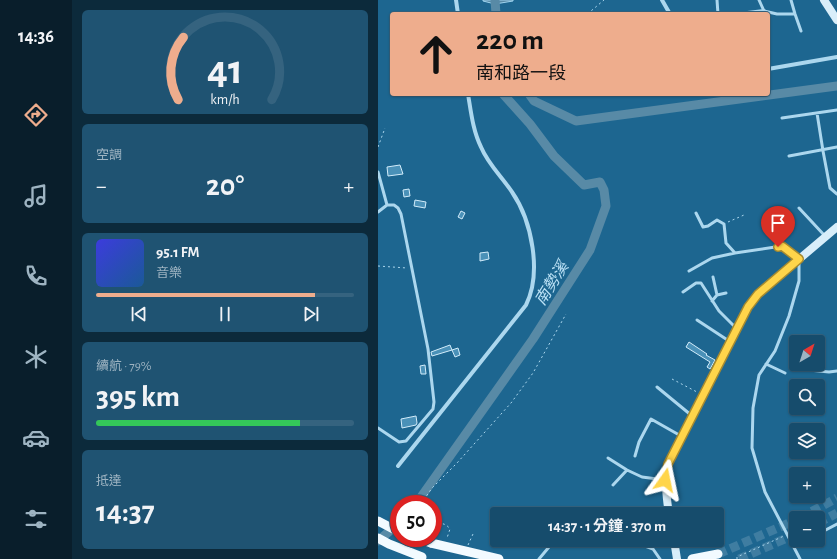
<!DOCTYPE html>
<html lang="zh-TW">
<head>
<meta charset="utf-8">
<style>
	:root { --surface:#164c6c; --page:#1f5372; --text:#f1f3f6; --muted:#9eb4c2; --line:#35637f; --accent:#eead8d }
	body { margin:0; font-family:"Alegreya Sans","Noto Sans TC",sans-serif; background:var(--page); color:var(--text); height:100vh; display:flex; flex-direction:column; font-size:15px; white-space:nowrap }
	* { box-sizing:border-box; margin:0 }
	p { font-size:13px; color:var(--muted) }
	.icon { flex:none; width:22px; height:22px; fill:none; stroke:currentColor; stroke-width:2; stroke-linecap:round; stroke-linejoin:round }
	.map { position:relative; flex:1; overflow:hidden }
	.side { display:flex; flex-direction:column; gap:10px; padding:10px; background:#0c2a3b; width:306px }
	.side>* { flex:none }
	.guide { position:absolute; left:12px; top:12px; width:380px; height:84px; border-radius:4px; box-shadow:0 1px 3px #0004,0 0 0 1px var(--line); background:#eead8d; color:#111; overflow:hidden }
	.needle { width:26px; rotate:39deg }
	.controls { position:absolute; left:411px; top:335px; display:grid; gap:8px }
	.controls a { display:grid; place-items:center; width:36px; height:36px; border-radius:4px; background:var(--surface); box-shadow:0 1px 3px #0004,0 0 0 1px var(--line); font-size:20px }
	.speed { position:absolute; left:12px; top:495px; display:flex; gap:8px; font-size:20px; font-weight:700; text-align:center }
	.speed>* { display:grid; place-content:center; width:52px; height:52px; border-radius:50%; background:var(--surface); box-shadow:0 1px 3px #0004,0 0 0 1px var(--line); line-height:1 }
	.speed .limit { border:6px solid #d22; background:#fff; color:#111 }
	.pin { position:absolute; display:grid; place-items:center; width:34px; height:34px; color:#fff; margin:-41px -17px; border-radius:50% 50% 50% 0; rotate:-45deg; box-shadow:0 0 4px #0007 }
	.pin .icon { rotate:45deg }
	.me { position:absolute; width:44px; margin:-22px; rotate:12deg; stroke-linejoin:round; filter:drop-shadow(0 0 3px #0008) }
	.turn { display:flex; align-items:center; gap:14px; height:84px; padding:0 20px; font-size:18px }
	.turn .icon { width:52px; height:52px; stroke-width:2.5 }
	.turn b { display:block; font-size:28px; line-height:34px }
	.big { font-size:30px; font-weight:700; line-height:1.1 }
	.side .widget { flex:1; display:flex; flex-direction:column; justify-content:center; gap:6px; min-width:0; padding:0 14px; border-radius:6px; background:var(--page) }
	.side .dial { align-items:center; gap:0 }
	.dial svg { height:104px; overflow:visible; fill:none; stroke:var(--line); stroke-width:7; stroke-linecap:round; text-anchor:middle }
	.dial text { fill:var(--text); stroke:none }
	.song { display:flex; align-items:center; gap:12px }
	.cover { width:48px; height:48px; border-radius:6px; background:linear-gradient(135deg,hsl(240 70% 55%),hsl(210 70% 35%)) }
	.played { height:4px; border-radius:2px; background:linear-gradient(90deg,var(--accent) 85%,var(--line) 85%) }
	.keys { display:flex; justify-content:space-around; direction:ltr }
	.heat { display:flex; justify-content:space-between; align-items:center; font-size:22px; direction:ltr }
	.charge { height:6px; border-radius:3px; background:linear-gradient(90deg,#34c759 79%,var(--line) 0) }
	.trip { position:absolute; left:112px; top:507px; width:234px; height:40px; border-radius:4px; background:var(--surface); box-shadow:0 1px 3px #0004,0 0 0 1px var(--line); font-weight:700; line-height:40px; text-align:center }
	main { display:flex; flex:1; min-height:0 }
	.tabs { display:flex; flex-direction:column; width:72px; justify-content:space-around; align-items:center; background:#091e2b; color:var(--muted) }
	.tabs .icon { width:28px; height:28px }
	.tabs .on { color:var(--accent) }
	.tabs b { font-size:18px; color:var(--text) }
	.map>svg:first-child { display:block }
	.water { fill:#588aa6; stroke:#9fd4ef }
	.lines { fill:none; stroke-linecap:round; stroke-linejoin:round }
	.river { stroke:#588aa6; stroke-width:9 }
	.building { fill:#4a91b8; stroke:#d2ecfa }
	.primary-tunnel { stroke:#3f7da1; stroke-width:9; stroke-dasharray:9 4.5; stroke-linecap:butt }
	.path { stroke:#acd7ee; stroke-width:1; stroke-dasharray:2 3; stroke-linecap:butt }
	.service { stroke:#acd7ee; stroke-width:3 }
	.minor { stroke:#acd7ee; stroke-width:4 }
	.secondary { stroke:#d8eefa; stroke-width:8 }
	.primary { stroke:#f2faff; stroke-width:9 }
	.primary-bridge { stroke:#f2faff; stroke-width:9 }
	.route-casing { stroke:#a68a30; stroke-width:10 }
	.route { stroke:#ffd54a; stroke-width:7 }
	.labels { text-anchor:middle; stroke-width:4; stroke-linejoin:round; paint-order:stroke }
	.water-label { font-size:16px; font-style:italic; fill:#bce2f6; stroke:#1d6690 }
</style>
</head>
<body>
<main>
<nav class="tabs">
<b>14:36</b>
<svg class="icon on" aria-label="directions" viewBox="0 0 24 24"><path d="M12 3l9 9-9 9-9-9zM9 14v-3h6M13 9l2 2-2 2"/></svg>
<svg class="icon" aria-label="music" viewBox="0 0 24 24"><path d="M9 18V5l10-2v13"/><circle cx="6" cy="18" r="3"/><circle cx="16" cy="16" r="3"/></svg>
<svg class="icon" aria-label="phone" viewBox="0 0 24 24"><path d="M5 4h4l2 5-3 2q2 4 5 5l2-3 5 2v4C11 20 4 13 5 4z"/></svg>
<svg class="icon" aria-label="climate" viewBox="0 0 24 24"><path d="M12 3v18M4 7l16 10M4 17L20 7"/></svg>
<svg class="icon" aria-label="car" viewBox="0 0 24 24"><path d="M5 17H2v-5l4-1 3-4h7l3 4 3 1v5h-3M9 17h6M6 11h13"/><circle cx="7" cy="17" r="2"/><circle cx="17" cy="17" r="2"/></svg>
<svg class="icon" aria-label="filters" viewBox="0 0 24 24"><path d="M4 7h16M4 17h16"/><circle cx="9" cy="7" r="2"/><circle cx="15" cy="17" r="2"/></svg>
</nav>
<section class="side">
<div class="widget dial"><svg viewBox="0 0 100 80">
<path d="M14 69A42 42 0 1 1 86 69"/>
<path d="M14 69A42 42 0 0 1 18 21" stroke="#eead8d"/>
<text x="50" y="56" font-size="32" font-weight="700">41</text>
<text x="50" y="72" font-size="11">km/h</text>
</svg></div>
<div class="widget"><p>空調</p>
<div class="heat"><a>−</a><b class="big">20°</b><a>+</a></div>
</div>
<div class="widget">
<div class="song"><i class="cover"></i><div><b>95.1 FM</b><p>音樂</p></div></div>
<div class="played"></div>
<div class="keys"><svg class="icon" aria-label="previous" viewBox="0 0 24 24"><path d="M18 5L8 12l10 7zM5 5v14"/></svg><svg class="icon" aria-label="pause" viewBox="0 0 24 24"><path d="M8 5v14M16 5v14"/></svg><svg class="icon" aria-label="next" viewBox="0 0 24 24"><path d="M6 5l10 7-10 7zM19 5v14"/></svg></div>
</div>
<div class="widget"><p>續航 · 79%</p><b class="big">395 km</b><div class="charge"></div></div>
<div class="widget"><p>抵達</p><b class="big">14:37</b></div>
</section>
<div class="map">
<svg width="459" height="559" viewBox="0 0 459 559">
	<rect width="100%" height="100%" fill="#1d6690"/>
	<path class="water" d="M 105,0 L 135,0 L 135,1 L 117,4 L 105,1 Z"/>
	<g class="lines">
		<path class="river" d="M 117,0 L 118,14
			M 151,94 L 156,101 L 198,121 L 459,86
			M 38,504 L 155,339 L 212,250 L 228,206 L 226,190 L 222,182 L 206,185 L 176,156 L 152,124 L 125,94
			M 0,541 L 21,523"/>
	</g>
	<path class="building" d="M 22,165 L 25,174 L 10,176 L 9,167 Z
		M 31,189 L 32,196 L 26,197 L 25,190 Z
		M 37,200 L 48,202 L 47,208 L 36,206 Z
		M 83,211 L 87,213 L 84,219 L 80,217 Z
		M 110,252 L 111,259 L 102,261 L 102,253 Z
		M 311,342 L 329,354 L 328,355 L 337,360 L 332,369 L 329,367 L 332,362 L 308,347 Z
		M 72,345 L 74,350 L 54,356 L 53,352 Z
		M 80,348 L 82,355 L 77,357 L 74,350 Z
		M 47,365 L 48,374 L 43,374 L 42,366 Z
		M 38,416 L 39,423 L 38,425 L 24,428 L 23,419 Z"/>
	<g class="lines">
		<path class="primary-tunnel" d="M 422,518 L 459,498
			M 440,523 L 459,513
			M 340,554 L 418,520
			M 361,559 L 418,534"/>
		<path class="path" d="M 204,14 L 213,11 L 226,0
			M 0,147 L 7,128
			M 350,222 L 366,215
			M 0,266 L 29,268
			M 294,379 L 319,392
			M 43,504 L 54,488 L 79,463 L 133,403 L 155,373 L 188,314
			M 55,525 C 61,522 68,523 72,529 L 69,538
			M 90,545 L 95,534
			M 359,559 L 359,557 L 406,536"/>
		<path class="service" d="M 339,0 L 340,14
			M 381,0 L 386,11 L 399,14 L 417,14
			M 413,0 L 417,14 L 423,31
			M 439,113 L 445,151 L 452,188 L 459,194
			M 404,118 L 459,110
			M 411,156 L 459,147
			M 0,172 L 9,205 L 16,205 L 20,208 L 23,214 L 50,349 L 56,402 L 55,409 L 28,441 L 21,442 L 0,428
			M 421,208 L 447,236
			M 0,212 L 9,205
			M 318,213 L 325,227 L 330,226 L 339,220 L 346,224 L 348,243 L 357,253
			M 311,271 L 334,258 L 357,253 L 404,246 L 421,259 L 421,281 L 411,316 L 397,351 L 381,375 L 375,408 L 374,448 L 387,492 L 422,559
			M 305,292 L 318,283 L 323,283 L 341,311 L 358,328
			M 339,295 L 348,293
			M 334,301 L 339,295 L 335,277
			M 319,320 L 351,341
			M 388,364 L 407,373
			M 431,370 L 451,372 L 459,371
			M 279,387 L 313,415
			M 257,456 L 261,442 L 273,419 L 303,436
			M 230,458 L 249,470 L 264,477 L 287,480
			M 235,485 L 249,470
			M 246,508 L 253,514
			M 440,534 L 459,524
			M 251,540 L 275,549 L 282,559
			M 416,547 L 429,540
			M 161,559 L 176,541"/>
		<path class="minor" d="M 78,0 L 80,14
			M 284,0 L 292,14
			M 361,14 L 386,11
			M 390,69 L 459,57
			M 20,466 L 148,305 C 164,273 154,221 134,192 C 124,177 110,164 103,147 C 95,131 93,112 90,94"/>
		<path class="secondary" d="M 446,0 L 459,20
			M 291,514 C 288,495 287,483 290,464 L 370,307 L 380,294 L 459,227
			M 296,540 L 299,559"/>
		<path class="primary" d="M 0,521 L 21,532
			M 53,543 L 121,559
			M 314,559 L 340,554"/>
		<path class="primary-bridge" d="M 0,538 L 11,544 L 44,557
			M 38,538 L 53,543"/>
	</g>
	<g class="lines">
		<g class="route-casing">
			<path id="route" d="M 287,480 L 290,464 L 370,307 L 380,294 L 421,259 L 404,246 L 400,247"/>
		</g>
		<use href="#route" class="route"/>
	</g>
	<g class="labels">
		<g class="water-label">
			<text transform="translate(173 283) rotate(-58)" y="6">南勢溪</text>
		</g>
	</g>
</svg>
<div class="controls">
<a><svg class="needle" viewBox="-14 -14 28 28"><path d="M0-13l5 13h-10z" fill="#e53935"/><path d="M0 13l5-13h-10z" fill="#9eb4c2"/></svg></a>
<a><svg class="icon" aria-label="search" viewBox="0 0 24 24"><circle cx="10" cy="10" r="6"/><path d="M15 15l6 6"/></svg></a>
<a><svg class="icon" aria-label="layers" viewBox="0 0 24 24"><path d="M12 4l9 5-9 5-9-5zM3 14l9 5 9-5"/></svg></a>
<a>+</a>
<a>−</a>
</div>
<div class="speed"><div class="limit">50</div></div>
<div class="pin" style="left:400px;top:247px;background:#d93025"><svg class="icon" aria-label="arrive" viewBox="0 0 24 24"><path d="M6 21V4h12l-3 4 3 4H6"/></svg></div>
<svg class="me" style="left:287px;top:480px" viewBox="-20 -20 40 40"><path d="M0-17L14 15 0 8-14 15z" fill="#ffd54a" stroke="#fff" stroke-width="4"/></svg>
<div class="trip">14:37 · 1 分鐘 · 370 m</div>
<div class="guide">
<div class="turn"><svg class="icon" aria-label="ahead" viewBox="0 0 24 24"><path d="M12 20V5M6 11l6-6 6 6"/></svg><div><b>220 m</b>南和路一段</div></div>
</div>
</div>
</main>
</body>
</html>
